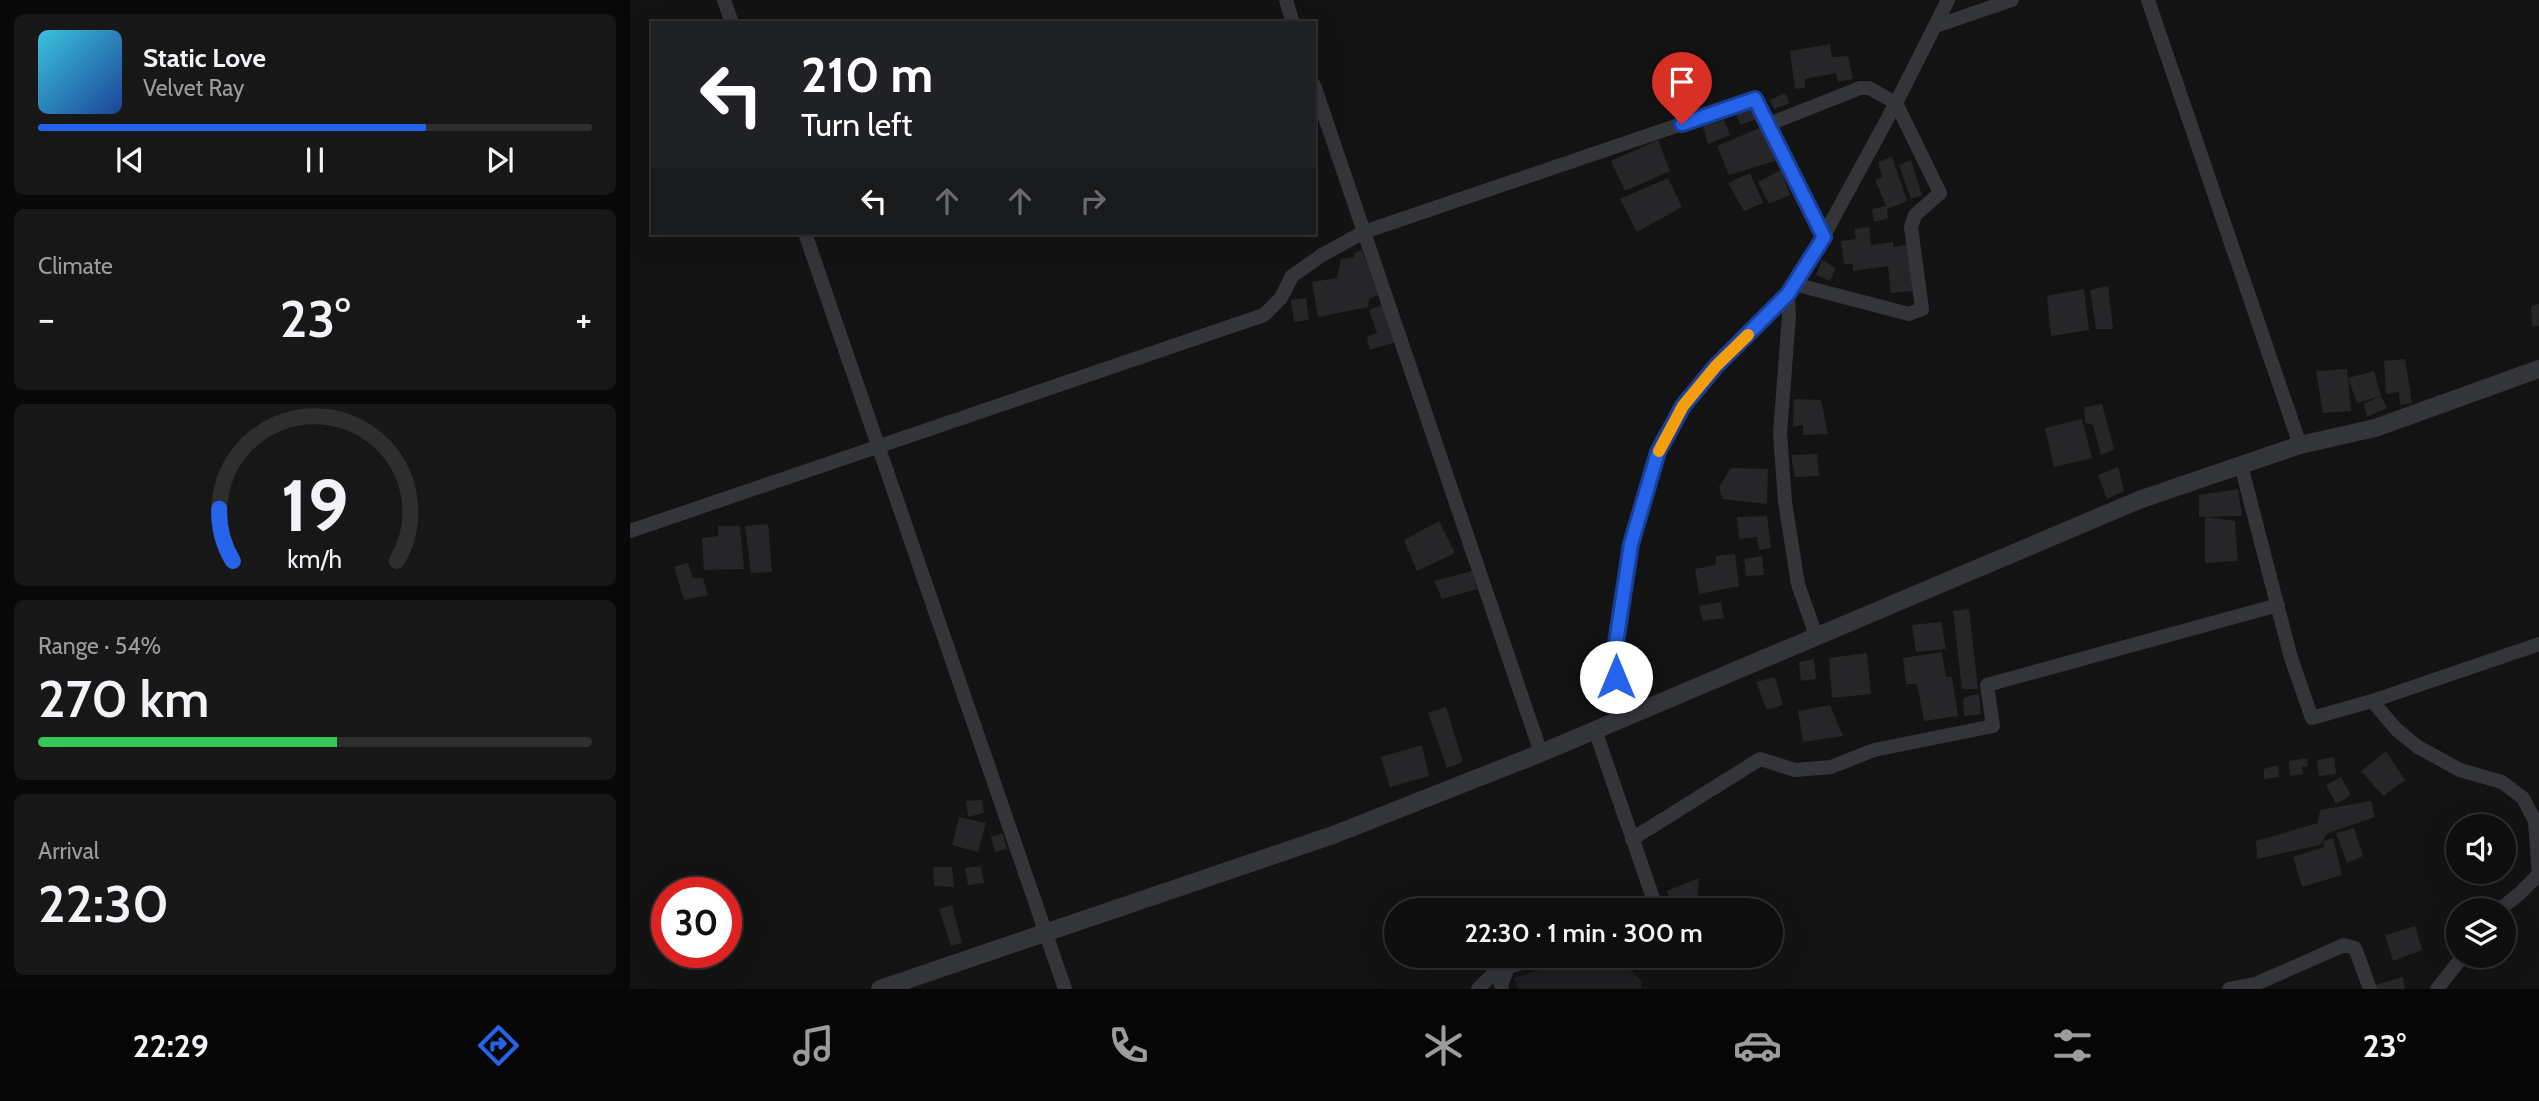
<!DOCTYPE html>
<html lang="en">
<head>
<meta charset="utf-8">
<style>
	:root { --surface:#0e0e0f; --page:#171718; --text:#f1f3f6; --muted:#9b9c9e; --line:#2e2e2f; --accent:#2563eb }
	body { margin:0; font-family:Cabin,sans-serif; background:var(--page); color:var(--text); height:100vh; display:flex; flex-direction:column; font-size:26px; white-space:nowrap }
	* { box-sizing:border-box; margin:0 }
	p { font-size:23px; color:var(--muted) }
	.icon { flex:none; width:38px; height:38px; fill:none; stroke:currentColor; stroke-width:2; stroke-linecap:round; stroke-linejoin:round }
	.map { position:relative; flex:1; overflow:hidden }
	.details { display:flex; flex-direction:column; gap:14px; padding:14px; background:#080808; width:630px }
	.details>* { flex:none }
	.top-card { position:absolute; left:21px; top:21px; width:665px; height:214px; border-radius:0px; box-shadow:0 7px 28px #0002,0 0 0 2px var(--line); background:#202124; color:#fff; overflow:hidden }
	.fabs { position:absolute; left:1816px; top:814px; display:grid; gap:14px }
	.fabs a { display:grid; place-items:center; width:70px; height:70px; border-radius:50%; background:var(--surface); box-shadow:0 7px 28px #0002,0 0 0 2px var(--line); font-size:35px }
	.speed { position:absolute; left:21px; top:877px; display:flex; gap:14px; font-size:35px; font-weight:700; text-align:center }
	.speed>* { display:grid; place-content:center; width:91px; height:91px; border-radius:50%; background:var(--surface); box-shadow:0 7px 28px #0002,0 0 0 2px var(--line); line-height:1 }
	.speed .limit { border:10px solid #d22; background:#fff; color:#111 }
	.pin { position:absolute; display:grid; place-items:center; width:60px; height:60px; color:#fff; margin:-72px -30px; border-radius:50% 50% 50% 0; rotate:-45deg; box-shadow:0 0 7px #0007 }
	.pin .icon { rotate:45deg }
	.me { position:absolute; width:77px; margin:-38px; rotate:0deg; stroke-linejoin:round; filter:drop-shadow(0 0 5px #0008) }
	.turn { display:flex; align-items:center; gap:24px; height:147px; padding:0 35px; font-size:32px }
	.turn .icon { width:91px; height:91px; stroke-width:2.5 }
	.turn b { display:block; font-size:49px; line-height:60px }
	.lanes { display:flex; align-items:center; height:66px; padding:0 35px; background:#0003; justify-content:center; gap:35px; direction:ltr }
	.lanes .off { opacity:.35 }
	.big { font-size:52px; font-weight:600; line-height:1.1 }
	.details .card { flex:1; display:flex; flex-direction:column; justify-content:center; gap:10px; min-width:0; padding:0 24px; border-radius:10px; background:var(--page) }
	.details .dial { align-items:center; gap:0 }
	.dial svg { height:182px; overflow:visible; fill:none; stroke:var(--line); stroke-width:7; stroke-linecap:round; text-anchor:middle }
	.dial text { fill:var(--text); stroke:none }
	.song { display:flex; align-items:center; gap:21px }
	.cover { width:84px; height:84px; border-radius:10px; background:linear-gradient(135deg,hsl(190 70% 55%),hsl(220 70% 35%)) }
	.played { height:7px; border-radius:4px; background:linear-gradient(90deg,var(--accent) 70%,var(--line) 70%) }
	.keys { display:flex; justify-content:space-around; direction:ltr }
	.heat { display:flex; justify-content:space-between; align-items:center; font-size:38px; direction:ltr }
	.charge { height:10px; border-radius:5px; background:linear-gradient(90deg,#34c759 54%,var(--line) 0) }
	.trip { position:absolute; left:754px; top:898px; width:399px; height:70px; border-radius:35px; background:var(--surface); box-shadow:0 7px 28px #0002,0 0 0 2px var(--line); font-weight:600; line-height:70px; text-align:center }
	.tab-bar { display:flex; height:112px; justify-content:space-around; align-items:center; background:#060606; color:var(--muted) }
	.tab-bar .icon { width:49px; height:49px }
	.tab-bar .selected { color:var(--accent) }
	.tab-bar b { font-size:32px; color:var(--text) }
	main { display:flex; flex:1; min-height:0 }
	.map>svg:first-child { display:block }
	.built { fill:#1f1f21 }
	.building { fill:#262628 }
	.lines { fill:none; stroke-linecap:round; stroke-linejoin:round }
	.minor { stroke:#343539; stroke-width:14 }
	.tertiary { stroke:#343539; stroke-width:18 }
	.route-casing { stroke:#184099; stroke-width:18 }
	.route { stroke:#2563eb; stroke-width:12 }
	.slow { stroke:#f59e0b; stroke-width:12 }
</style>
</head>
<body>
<main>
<section class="details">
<div class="card">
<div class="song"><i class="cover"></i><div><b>Static Love</b><p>Velvet Ray</p></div></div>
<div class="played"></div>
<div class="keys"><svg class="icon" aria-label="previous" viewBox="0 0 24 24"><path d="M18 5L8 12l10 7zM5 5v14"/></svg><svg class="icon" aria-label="pause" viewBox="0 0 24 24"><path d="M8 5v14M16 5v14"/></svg><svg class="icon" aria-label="next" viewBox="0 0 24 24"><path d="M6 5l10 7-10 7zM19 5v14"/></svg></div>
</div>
<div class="card"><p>Climate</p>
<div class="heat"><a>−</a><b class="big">23°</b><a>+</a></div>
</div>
<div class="card dial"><svg viewBox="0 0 100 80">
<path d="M14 69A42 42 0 1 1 86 69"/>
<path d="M14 69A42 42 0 0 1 8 46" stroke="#2563eb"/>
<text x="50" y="56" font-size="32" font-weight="700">19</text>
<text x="50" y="72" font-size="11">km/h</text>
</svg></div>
<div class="card"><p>Range · 54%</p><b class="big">270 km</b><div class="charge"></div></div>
<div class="card"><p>Arrival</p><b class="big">22:30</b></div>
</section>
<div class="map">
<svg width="1909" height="989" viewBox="0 0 1909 989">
	<rect width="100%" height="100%" fill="#131314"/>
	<path class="built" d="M 951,956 L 985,956 L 1011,980 L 1012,989 L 888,989 L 884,978 Z"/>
	<path class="building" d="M 1200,44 L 1202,57 L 1218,56 L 1223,79 L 1208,82 L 1206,73 L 1175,79 L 1175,88 L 1165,89 L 1160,51 Z
		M 1155,93 L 1160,103 L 1144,109 L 1140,100 Z
		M 1123,108 L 1126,119 L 1111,125 L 1106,115 Z
		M 1094,120 L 1100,135 L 1078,144 L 1073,126 Z
		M 1132,127 L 1145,161 L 1099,175 L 1087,146 Z
		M 1028,140 L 1040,171 L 995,191 L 981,161 Z
		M 1262,157 L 1277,201 L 1257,209 L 1258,218 L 1244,222 L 1242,209 L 1256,206 L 1245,180 L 1252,177 L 1248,162 Z
		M 1281,160 L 1292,195 L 1281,199 L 1269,165 Z
		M 1151,170 L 1160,195 L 1139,204 L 1128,182 Z
		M 1120,173 L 1133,203 L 1114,211 L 1098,183 Z
		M 1038,178 L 1052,207 L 1007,232 L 990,199 Z
		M 1239,227 L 1241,245 L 1263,242 L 1263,247 L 1279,244 L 1285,291 L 1261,293 L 1258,266 L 1223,271 L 1223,264 L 1214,264 L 1211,241 L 1226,239 L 1224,229 Z
		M 732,250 L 748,295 L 739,299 L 738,307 L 688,317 L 682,282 L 707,278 L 711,259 L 724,257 L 724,253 Z
		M 1192,260 L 1206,268 L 1200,281 L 1186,275 Z
		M 1478,286 L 1483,329 L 1466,329 L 1460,290 Z
		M 1454,289 L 1459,330 L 1421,336 L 1417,296 Z
		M 676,298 L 679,320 L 664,322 L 661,300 Z
		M 754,304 L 766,342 L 740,350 L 737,337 L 747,333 L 739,310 Z
		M 1909,304 L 1909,326 L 1902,326 L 1901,306 Z
		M 1775,359 L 1782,403 L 1770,405 L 1769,392 L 1756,394 L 1754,361 Z
		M 1717,369 L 1721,411 L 1693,413 L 1686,371 Z
		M 1744,371 L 1751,396 L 1727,403 L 1718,378 Z
		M 1751,396 L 1757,408 L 1737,417 L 1734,404 Z
		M 1164,399 L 1191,400 L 1198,434 L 1173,435 L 1173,425 L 1163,427 Z
		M 1472,404 L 1484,449 L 1471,455 L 1463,425 L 1455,423 L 1454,407 Z
		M 1452,419 L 1462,458 L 1424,467 L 1415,428 Z
		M 1187,454 L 1189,476 L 1165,477 L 1161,455 Z
		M 1488,467 L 1494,491 L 1477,499 L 1468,475 Z
		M 1101,468 L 1138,469 L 1137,504 L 1092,499 L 1089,487 Z
		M 1608,489 L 1612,516 L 1569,517 L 1569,495 Z
		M 1137,516 L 1141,548 L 1129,550 L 1127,537 L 1109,539 L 1107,517 Z
		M 1575,517 L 1605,521 L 1608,561 L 1575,563 Z
		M 809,521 L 825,553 L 787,571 L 774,540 Z
		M 138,524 L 142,572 L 121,573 L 115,526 Z
		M 88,526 L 110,526 L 114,569 L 74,570 L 72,538 L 88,536 Z
		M 1105,554 L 1109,586 L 1069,594 L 1065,569 L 1085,565 L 1086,556 Z
		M 1132,556 L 1134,575 L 1116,576 L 1114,559 Z
		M 58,563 L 63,578 L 73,578 L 78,595 L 54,600 L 44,567 Z
		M 842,571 L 847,589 L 812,599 L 804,581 Z
		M 1091,602 L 1094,618 L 1073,621 L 1069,606 Z
		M 1339,609 L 1348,689 L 1332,689 L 1323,611 Z
		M 1311,622 L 1316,649 L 1286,652 L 1282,625 Z
		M 1312,652 L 1316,677 L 1322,677 L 1328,716 L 1294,721 L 1287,684 L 1276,684 L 1273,658 Z
		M 1237,653 L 1241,694 L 1202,698 L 1199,658 Z
		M 1184,659 L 1186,679 L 1171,681 L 1169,662 Z
		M 1145,677 L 1153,705 L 1137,710 L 1126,682 Z
		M 1349,694 L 1351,714 L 1334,716 L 1333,698 Z
		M 1200,705 L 1213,736 L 1173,742 L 1168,711 Z
		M 816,707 L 833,762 L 817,768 L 798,713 Z
		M 792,745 L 799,776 L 760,787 L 751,757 Z
		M 1756,751 L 1775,780 L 1753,796 L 1731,771 Z
		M 1704,757 L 1706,774 L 1689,776 L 1687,760 Z
		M 1677,758 L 1678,766 L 1672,767 L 1673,774 L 1660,776 L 1659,761 Z
		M 1648,765 L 1649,777 L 1634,779 L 1634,769 Z
		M 1711,777 L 1721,795 L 1706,804 L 1696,785 Z
		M 352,800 L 354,813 L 338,817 L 336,801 Z
		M 1741,801 L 1745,817 L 1698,833 L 1690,845 L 1627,859 L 1626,841 L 1688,823 L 1690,810 Z
		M 329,817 L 356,823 L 348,852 L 322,845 Z
		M 1724,828 L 1733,856 L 1717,863 L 1706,833 Z
		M 373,833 L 377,849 L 365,852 L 361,837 Z
		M 1703,838 L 1712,875 L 1672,887 L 1663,857 L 1694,847 L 1693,841 Z
		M 351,866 L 354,883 L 338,885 L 335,868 Z
		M 303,867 L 322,867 L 324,887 L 304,886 Z
		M 1069,878 L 1066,910 L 1043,910 L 1037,891 Z
		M 322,905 L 332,943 L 321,946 L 309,909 Z
		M 1785,926 L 1792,950 L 1763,961 L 1755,935 Z
		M 1773,977 L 1775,989 L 1746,989 L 1745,985 Z"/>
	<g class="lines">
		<path class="minor" d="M 94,0 L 102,23
			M 656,0 L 663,23
			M 1518,0 L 1670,445
			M 1306,26 L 1382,0
			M 684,85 L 911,753
			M 1139,124 L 1194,237
			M 175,233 L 435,989
			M 1158,294 L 1159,316 L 1150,433 L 1155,502 L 1168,584 L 1186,636
			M 1611,465 L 1661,658 L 1682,718 L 1742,701 L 1909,644
			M 0,531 L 634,315 L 651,298 L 662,276 L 692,255 L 734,232 L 1125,99 L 1139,124 L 1230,88 L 1239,88 L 1266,103 L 1310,193 L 1285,215 L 1281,227 L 1292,309 L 1279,314 L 1164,284
			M 1742,701 L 1767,730 L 1788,747 L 1830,770 L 1872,782 L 1893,798 L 1905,821 L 1909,877
			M 990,719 L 984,656 L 1001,544 L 1028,452 L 1053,406 L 1086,366 L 1158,294 L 1180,261 L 1266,103 L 1318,0
			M 965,730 L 1024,901 L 1021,910
			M 1002,839 L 1130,759 L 1165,770 L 1201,767 L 1244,750 L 1363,726 L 1357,685 L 1648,605
			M 1869,910 L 1889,894 L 1909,874
			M 848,989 L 866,971 L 913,956
			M 872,989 L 871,985 L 878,968
			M 1599,989 L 1628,983 L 1714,945 L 1725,948 L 1740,989
			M 1807,989 L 1833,956"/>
		<path class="tertiary" d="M 250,989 L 703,835 L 911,753 L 1509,500 L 1670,445 L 1745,428 L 1909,369"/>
	</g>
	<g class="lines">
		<g class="route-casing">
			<path id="route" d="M 986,677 L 984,656 L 1001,544 L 1028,452 L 1053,406 L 1086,366 L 1158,294 L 1194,237 L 1125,99 L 1052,124"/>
		</g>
		<use href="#route" class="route"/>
		<path class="slow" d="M 1029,451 L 1053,406 L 1086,366 L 1118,335"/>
	</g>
</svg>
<div class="fabs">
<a><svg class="icon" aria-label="sound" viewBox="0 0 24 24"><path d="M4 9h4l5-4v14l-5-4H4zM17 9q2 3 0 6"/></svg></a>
<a><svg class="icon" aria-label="layers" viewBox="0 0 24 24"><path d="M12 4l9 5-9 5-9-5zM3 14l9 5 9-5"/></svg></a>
</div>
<div class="speed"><div class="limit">30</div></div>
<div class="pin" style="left:1052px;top:124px;background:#d93025"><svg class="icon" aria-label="arrive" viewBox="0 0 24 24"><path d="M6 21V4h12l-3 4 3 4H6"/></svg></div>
<svg class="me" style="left:986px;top:677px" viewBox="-20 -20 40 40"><circle r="19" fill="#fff"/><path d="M0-13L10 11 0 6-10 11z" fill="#2563eb"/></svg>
<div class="trip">22:30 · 1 min · 300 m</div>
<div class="top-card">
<div class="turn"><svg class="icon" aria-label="left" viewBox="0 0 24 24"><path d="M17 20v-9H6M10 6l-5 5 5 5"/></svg><div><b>210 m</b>Turn left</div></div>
<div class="lanes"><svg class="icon" aria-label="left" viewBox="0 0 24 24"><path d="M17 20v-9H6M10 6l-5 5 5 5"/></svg><svg class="icon off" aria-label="ahead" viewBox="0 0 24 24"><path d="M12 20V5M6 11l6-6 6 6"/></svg><svg class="icon off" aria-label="ahead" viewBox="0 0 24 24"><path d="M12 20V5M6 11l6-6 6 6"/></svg><svg class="icon off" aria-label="right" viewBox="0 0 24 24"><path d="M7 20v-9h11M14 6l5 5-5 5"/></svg></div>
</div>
</div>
</main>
<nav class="tab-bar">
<b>22:29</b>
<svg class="icon selected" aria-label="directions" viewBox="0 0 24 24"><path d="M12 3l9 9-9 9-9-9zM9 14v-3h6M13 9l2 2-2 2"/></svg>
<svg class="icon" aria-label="music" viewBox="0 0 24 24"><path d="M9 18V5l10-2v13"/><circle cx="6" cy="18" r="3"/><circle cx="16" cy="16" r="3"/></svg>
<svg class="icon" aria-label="phone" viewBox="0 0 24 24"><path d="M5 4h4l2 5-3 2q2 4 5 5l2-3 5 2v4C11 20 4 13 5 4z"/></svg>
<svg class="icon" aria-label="climate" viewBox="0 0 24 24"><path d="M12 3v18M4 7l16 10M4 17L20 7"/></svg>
<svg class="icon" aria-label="car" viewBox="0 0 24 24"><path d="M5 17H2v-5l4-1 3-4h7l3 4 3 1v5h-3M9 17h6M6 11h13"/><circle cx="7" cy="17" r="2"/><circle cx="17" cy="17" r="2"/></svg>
<svg class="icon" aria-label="filters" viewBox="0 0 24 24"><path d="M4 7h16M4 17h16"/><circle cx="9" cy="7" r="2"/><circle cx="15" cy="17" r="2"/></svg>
<b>23°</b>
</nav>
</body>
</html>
